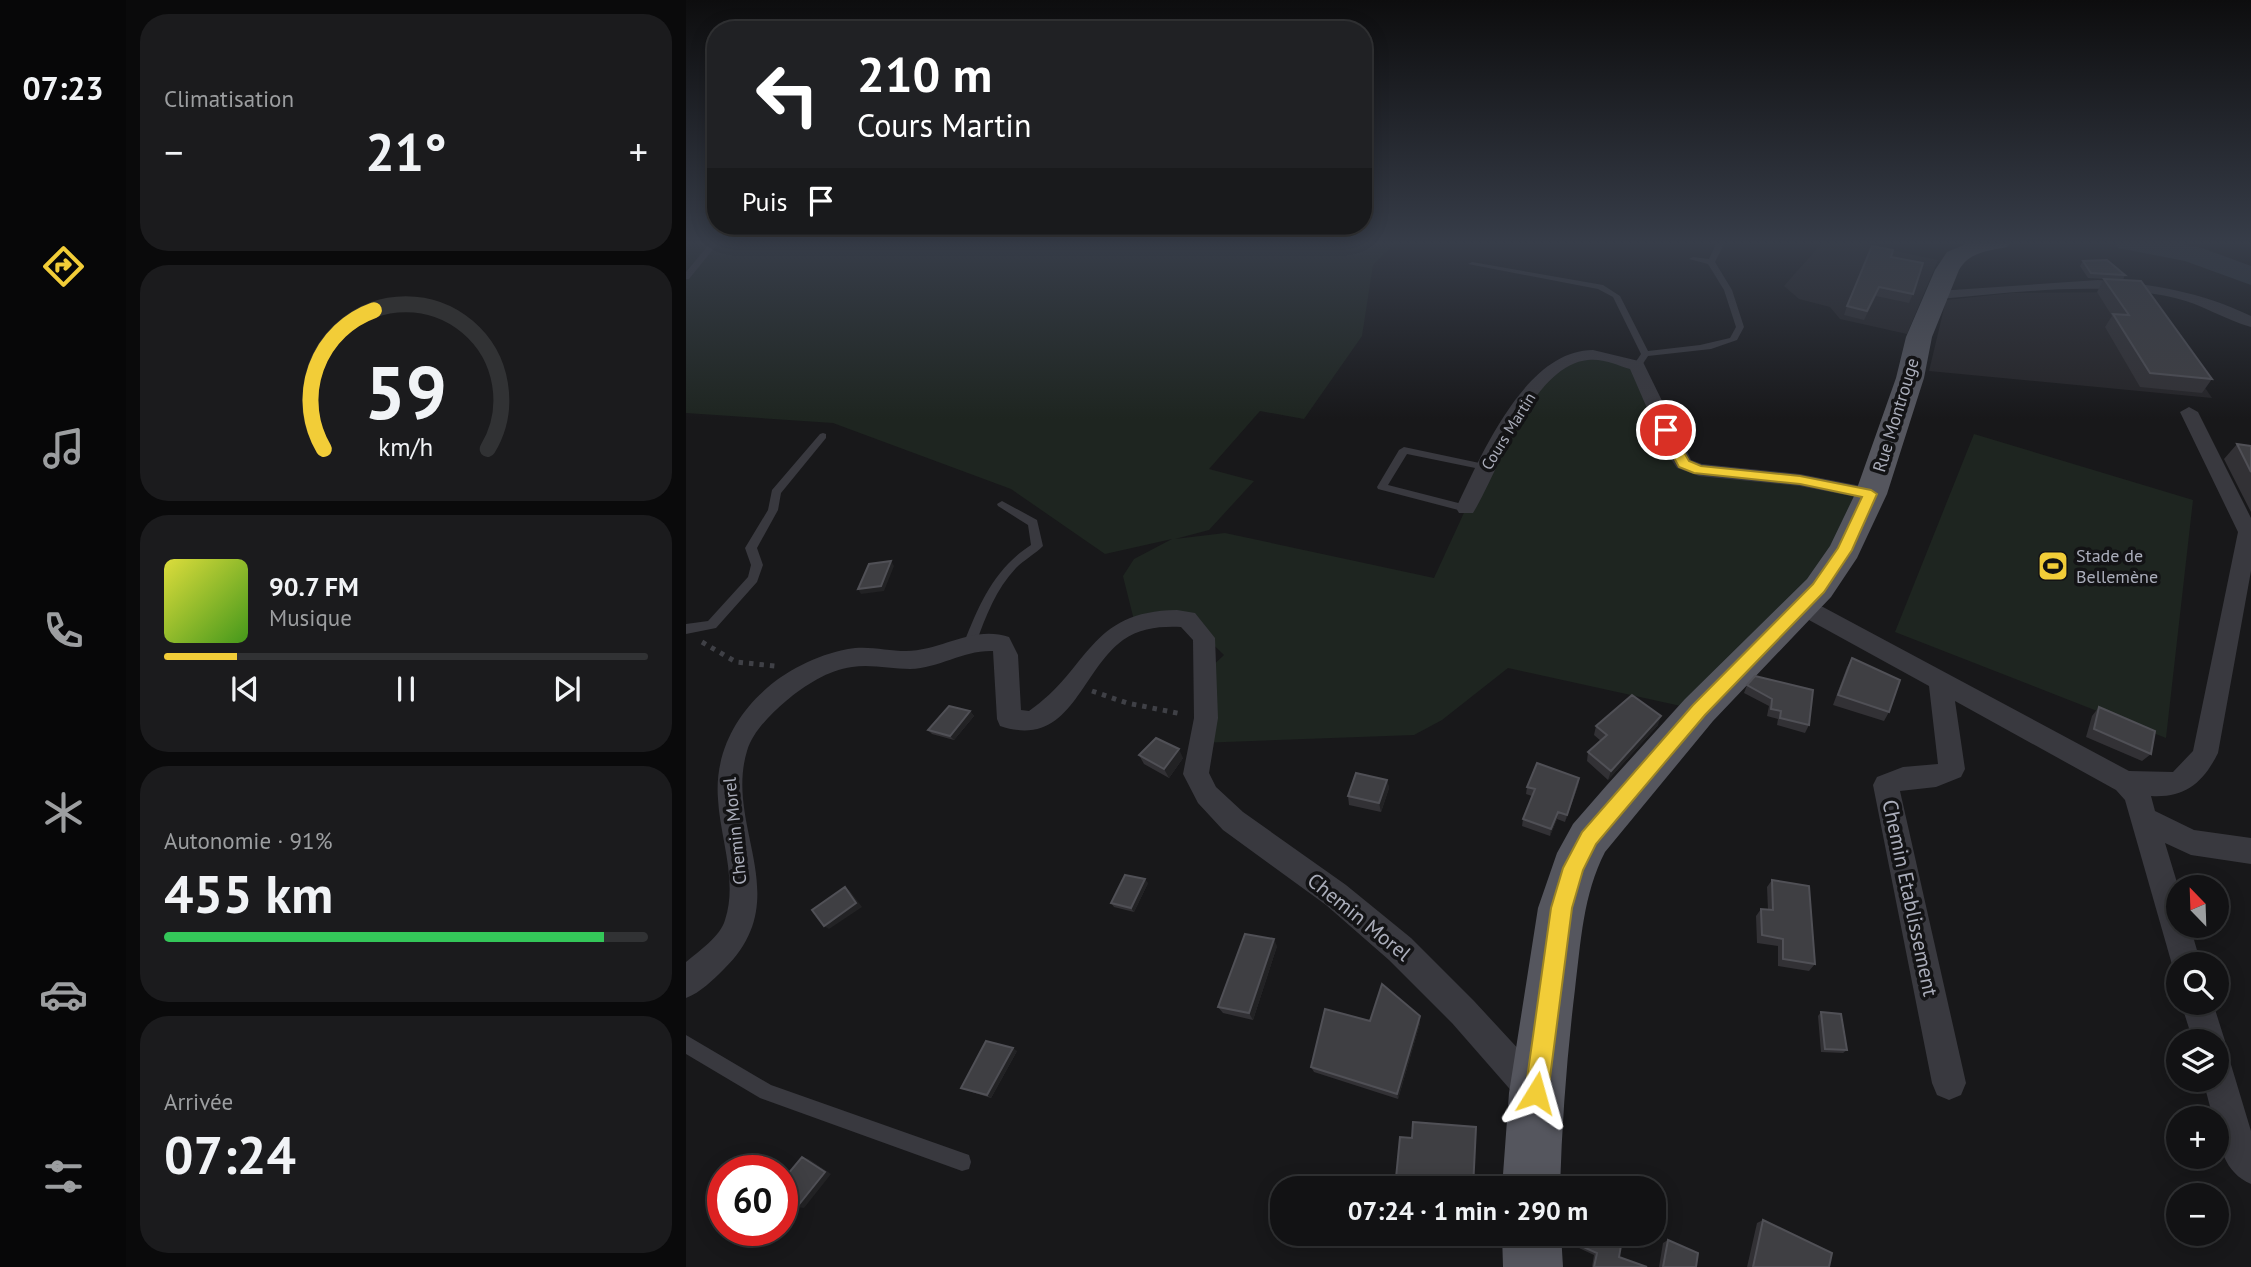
<!DOCTYPE html>
<html lang="fr">
<head>
<meta charset="utf-8">
<style>
	:root { --surface:#121214; --page:#1b1b1d; --text:#f1f3f6; --muted:#9c9ea0; --line:#313234; --accent:#f2cd38 }
	body { margin:0; font-family:"PT Sans",sans-serif; background:var(--page); color:var(--text); height:100vh; display:flex; flex-direction:column; font-size:26px; white-space:nowrap }
	* { box-sizing:border-box; margin:0 }
	p { font-size:23px; color:var(--muted) }
	.icon { flex:none; width:38px; height:38px; fill:none; stroke:currentColor; stroke-width:2; stroke-linecap:round; stroke-linejoin:round }
	.map { position:relative; flex:1; overflow:hidden }
	.drawer { display:flex; flex-direction:column; gap:14px; padding:14px; background:#0a0a0b; width:560px }
	.drawer>* { flex:none }
	.hud { position:absolute; left:21px; top:21px; width:665px; height:214px; border-radius:28px; box-shadow:0 4px 18px #0003,0 0 0 2px var(--line); background:#202124; color:#fff; overflow:hidden }
	.needle { width:46px; rotate:337deg }
	.controls { position:absolute; left:1480px; top:875px; display:grid; gap:14px }
	.controls a { display:grid; place-items:center; width:63px; height:63px; border-radius:50%; background:var(--surface); box-shadow:0 4px 18px #0003,0 0 0 2px var(--line); font-size:35px }
	.speed { position:absolute; left:21px; top:1155px; display:flex; gap:14px; font-size:35px; font-weight:700; text-align:center }
	.speed>* { display:grid; place-content:center; width:91px; height:91px; border-radius:50%; background:var(--surface); box-shadow:0 4px 18px #0003,0 0 0 2px var(--line); line-height:1 }
	.speed .limit { border:10px solid #d22; background:#fff; color:#111 }
	.pin { position:absolute; display:grid; place-items:center; width:60px; height:60px; color:#fff; margin:-30px; border:4px solid #fff; border-radius:50%; box-shadow:0 2px 7px #0007 }
	.me { position:absolute; width:77px; margin:-38px; rotate:8deg; stroke-linejoin:round; filter:drop-shadow(0 0 5px #0008) }
	.turn { display:flex; align-items:center; gap:24px; height:147px; padding:0 35px; font-size:32px }
	.turn .icon { width:91px; height:91px; stroke-width:2.5 }
	.turn b { display:block; font-size:49px; line-height:60px }
	.then { display:flex; align-items:center; height:66px; padding:0 35px; background:#0003; gap:14px; font-size:26px }
	.big { font-size:52px; font-weight:600; line-height:1.1 }
	.drawer .card { flex:1; display:flex; flex-direction:column; justify-content:center; gap:10px; min-width:0; padding:0 24px; border-radius:28px; background:var(--page) }
	.drawer .dial { align-items:center; gap:0 }
	.dial svg { height:182px; overflow:visible; fill:none; stroke:var(--line); stroke-width:7; stroke-linecap:round; text-anchor:middle }
	.dial text { fill:var(--text); stroke:none }
	.song { display:flex; align-items:center; gap:21px }
	.cover { width:84px; height:84px; border-radius:10px; background:linear-gradient(135deg,hsl(60 70% 55%),hsl(100 70% 35%)) }
	.played { height:7px; border-radius:4px; background:linear-gradient(90deg,var(--accent) 15%,var(--line) 15%) }
	.keys { display:flex; justify-content:space-around; direction:ltr }
	.heat { display:flex; justify-content:space-between; align-items:center; font-size:38px; direction:ltr }
	.charge { height:10px; border-radius:5px; background:linear-gradient(90deg,#34c759 91%,var(--line) 0) }
	.trip { position:absolute; left:584px; top:1176px; width:396px; height:70px; border-radius:28px; background:var(--surface); box-shadow:0 4px 18px #0003,0 0 0 2px var(--line); font-weight:600; line-height:70px; text-align:center }
	main { display:flex; flex:1; min-height:0 }
	.menu { display:flex; flex-direction:column; width:126px; justify-content:space-around; align-items:center; background:#070708; color:var(--muted) }
	.menu .icon { width:49px; height:49px }
	.menu .current { color:var(--accent) }
	.menu b { font-size:32px; color:var(--text) }
	.map>svg:first-child { display:block }
	.built { fill:#252427 }
	.green { fill:#1e2520 }
	.lines { fill:none; stroke-linecap:round; stroke-linejoin:round }
	.river { fill:#2e353e; fill-rule:evenodd }
	.path { stroke:#3f4046; stroke-width:5; stroke-dasharray:4.5 6; stroke-linecap:butt }
	.service { fill:#39393f; fill-rule:evenodd }
	.minor { fill:#39393f; fill-rule:evenodd }
	.primary { fill:#55565e; fill-rule:evenodd }
	.wall { fill:#323135 }
	.shaded-wall { fill:#222224 }
	.building { fill:#3f3f43; stroke:#505056; stroke-width:2 }
	.route { fill:#f2cd38; stroke:#9d8524; stroke-width:2 }
	.labels { text-anchor:middle; stroke-width:7; stroke-linejoin:round; paint-order:stroke }
	.far-street-label { font-size:16px; fill:#aaadba; stroke:#131315 }
	.street-label { font-size:18px; fill:#aaadba; stroke:#131315 }
	.poi-label { font-size:18px; fill:#aaadba; stroke:#131315; text-anchor:start }
	.near-street-label { font-size:21px; fill:#aaadba; stroke:#131315 }
</style>
</head>
<body>
<main>
<nav class="menu">
<b>07:23</b>
<svg class="icon current" aria-label="directions" viewBox="0 0 24 24"><path d="M12 3l9 9-9 9-9-9zM9 14v-3h6M13 9l2 2-2 2"/></svg>
<svg class="icon" aria-label="music" viewBox="0 0 24 24"><path d="M9 18V5l10-2v13"/><circle cx="6" cy="18" r="3"/><circle cx="16" cy="16" r="3"/></svg>
<svg class="icon" aria-label="phone" viewBox="0 0 24 24"><path d="M5 4h4l2 5-3 2q2 4 5 5l2-3 5 2v4C11 20 4 13 5 4z"/></svg>
<svg class="icon" aria-label="climate" viewBox="0 0 24 24"><path d="M12 3v18M4 7l16 10M4 17L20 7"/></svg>
<svg class="icon" aria-label="car" viewBox="0 0 24 24"><path d="M5 17H2v-5l4-1 3-4h7l3 4 3 1v5h-3M9 17h6M6 11h13"/><circle cx="7" cy="17" r="2"/><circle cx="17" cy="17" r="2"/></svg>
<svg class="icon" aria-label="filters" viewBox="0 0 24 24"><path d="M4 7h16M4 17h16"/><circle cx="9" cy="7" r="2"/><circle cx="15" cy="17" r="2"/></svg>
</nav>
<section class="drawer">
<div class="card"><p>Climatisation</p>
<div class="heat"><a>−</a><b class="big">21°</b><a>+</a></div>
</div>
<div class="card dial"><svg viewBox="0 0 100 80">
<path d="M14 69A42 42 0 1 1 86 69"/>
<path d="M14 69A42 42 0 0 1 36 8" stroke="#f2cd38"/>
<text x="50" y="56" font-size="32" font-weight="700">59</text>
<text x="50" y="72" font-size="11">km/h</text>
</svg></div>
<div class="card">
<div class="song"><i class="cover"></i><div><b>90.7 FM</b><p>Musique</p></div></div>
<div class="played"></div>
<div class="keys"><svg class="icon" aria-label="previous" viewBox="0 0 24 24"><path d="M18 5L8 12l10 7zM5 5v14"/></svg><svg class="icon" aria-label="pause" viewBox="0 0 24 24"><path d="M8 5v14M16 5v14"/></svg><svg class="icon" aria-label="next" viewBox="0 0 24 24"><path d="M6 5l10 7-10 7zM19 5v14"/></svg></div>
</div>
<div class="card"><p>Autonomie · 91%</p><b class="big">455 km</b><div class="charge"></div></div>
<div class="card"><p>Arrivée</p><b class="big">07:24</b></div>
</section>
<div class="map">
<svg width="1565" height="1267" viewBox="0 0 1565 1267">
	<rect width="100%" height="100%" fill="#18181a"/>
	<path class="built" d="M 1137,242 L 1167,242 L 1252,260 L 1221,334 L 1154,319 L 1144,307 L 1113,299 L 1098,286 Z
		M 1454,292 L 1526,398 L 1243,371 L 1260,300 L 1326,293 Z"/>
	<path class="green" d="M 0,242 L 710,242 L 687,265 L 676,336 L 618,419 L 574,411 L 523,469 L 568,481 L 523,530 L 489,539 L 539,533 L 748,578 L 799,467 L 844,393 L 896,355 L 951,366 L 998,464 L 1185,494 L 1159,550 L 1013,710 L 822,668 L 756,720 L 728,735 L 513,743 L 521,671 L 538,655 L 501,619 L 449,624 L 437,576 L 448,559 L 486,539 L 419,554 L 325,489 L 147,423 L 0,413 Z
		M 1288,434 L 1507,500 L 1480,738 L 1209,632 Z"/>
	<g class="lines">
		<path class="river" d="M 1428,242 L 1486,242 L 1516,248 L 1565,266 L 1565,285 L 1499,261 L 1432,248 Z"/>
		<path class="path" d="M 16,642 L 50,662 L 89,666
			M 406,691 L 441,703 L 496,714"/>
		<path class="service" d="M 25,242 L 33,242 L 3,279 L 0,279 L 0,272 Z
			M 1031,242 L 1039,242 L 1029,262 L 1046,290 L 1058,327 L 1051,340 L 1025,349 L 962,356 L 954,368 L 951,369 L 947,366 L 955,354 L 927,297 L 912,289 L 782,264 L 786,262 L 917,285 L 934,296 L 962,351 L 1014,345 L 1044,338 L 1050,327 L 1038,290 L 1022,264 L 1003,259 L 1007,257 L 1023,259 Z
			M 137,433 L 140,434 L 140,438 L 95,493 L 92,510 L 71,548 L 77,565 L 71,582 L 30,628 L 0,634 L 0,624 L 22,621 L 62,577 L 65,565 L 59,548 L 82,510 L 86,490 L 134,434 Z
			M 718,447 L 803,465 L 804,467 L 799,470 L 721,454 L 702,485 L 784,506 L 785,508 L 784,510 L 780,512 L 692,489 L 691,487 L 713,450 Z
			M 316,501 L 351,520 L 357,546 C 349,554 338,560 330,568 C 310,589 300,616 290,643 L 288,646 L 280,646 L 278,643 C 293,604 309,568 345,545 L 342,525 L 312,506 L 311,504 Z
			M 0,1035 L 85,1085 L 283,1155 L 285,1162 L 283,1169 L 276,1171 L 74,1098 L 0,1054 Z"/>
		<path class="minor" d="M 1412,280 C 1467,284 1515,292 1565,316 L 1565,327 C 1539,320 1516,304 1489,298 C 1412,280 1330,293 1252,299 L 1245,295 L 1252,291 Z
			M 907,350 L 957,362 L 1005,460 L 1016,464 L 1114,474 L 1185,488 L 1195,494 L 1185,500 L 1114,486 L 1013,476 L 991,468 L 980,452 L 944,369 C 931,365 916,358 902,360 C 846,365 812,473 787,513 L 773,513 L 770,508 C 795,456 839,350 907,350 Z
			M 1503,407 L 1512,412 L 1565,518 L 1565,571 L 1532,753 C 1517,783 1499,798 1465,796 L 1469,811 L 1508,830 L 1565,838 L 1565,864 L 1505,855 L 1479,843 L 1493,889 L 1493,926 L 1504,926 L 1515,964 L 1493,964 L 1493,976 L 1489,975 L 1439,800 L 1430,790 L 1269,701 L 1279,769 L 1275,777 L 1250,787 L 1214,791 L 1280,1083 L 1275,1095 L 1263,1100 L 1251,1095 L 1246,1083 L 1187,785 L 1191,777 L 1217,767 L 1252,764 L 1243,686 L 1123,620 L 1103,615 L 1100,609 L 1103,603 L 1111,601 L 1137,607 L 1443,771 L 1487,772 L 1507,751 L 1552,532 L 1494,412 Z
			M 491,610 L 509,613 L 529,638 L 532,718 L 523,773 L 530,787 L 557,812 L 660,885 L 725,938 L 788,1001 L 860,1079 L 865,1091 L 860,1103 L 848,1108 L 836,1103 L 766,1023 L 703,960 L 640,905 L 537,830 L 512,803 L 497,774 L 508,718 L 507,640 L 495,627 C 475,626 454,628 437,640 C 394,671 385,750 314,726 L 311,719 L 307,651 C 277,650 254,668 224,669 C 205,669 185,664 166,667 C 142,670 118,686 100,701 C 85,714 67,731 61,751 C 38,827 111,898 38,969 C 26,981 15,992 0,998 L 0,962 C 13,951 34,937 39,920 C 52,881 34,838 32,799 C 26,723 90,663 162,649 C 181,645 201,651 220,651 C 256,651 286,625 323,637 L 332,655 L 335,710 L 343,711 C 404,669 402,611 491,610 Z
			M 1495,1003 L 1527,1003 L 1539,1041 L 1534,1052 L 1531,1054 L 1531,1041 L 1507,1041 Z
			M 1531,1054 L 1543,1058 L 1565,1131 L 1565,1184 C 1539,1173 1531,1145 1531,1118 L 1527,1118 L 1517,1080 L 1531,1080 Z"/>
		<path class="primary" d="M 1285,242 L 1324,242 L 1321,247 C 1302,251 1283,252 1273,270 L 1246,337 L 1238,378 L 1201,494 L 1171,558 L 1145,597 L 1027,721 L 919,852 C 897,895 895,941 889,989 C 881,1055 876,1121 874,1188 L 816,1188 L 823,1093 L 852,908 L 871,853 L 887,824 L 921,785 L 999,699 L 1121,579 L 1144,546 L 1169,494 L 1210,378 L 1220,337 L 1249,270 L 1261,252 Z
			M 816,1234 L 875,1234 L 877,1267 L 817,1267 Z"/>
	</g>
	<path class="wall" d="M 1205,257 L 1227,294 L 1223,303 L 1190,296 L 1178,320 L 1158,315 L 1161,306 Z
		M 1397,261 L 1439,275 L 1437,280 L 1402,278 L 1394,266 Z
		M 1418,279 L 1526,379 L 1516,393 L 1454,387 L 1419,327 L 1426,316 L 1411,292 Z
		M 1551,444 L 1565,446 L 1565,512 L 1538,459 Z
		M 1166,658 L 1203,712 L 1198,721 L 1147,705 L 1161,667 Z
		M 1069,676 L 1123,725 L 1119,733 L 1091,725 L 1092,719 L 1081,716 L 1083,706 L 1058,693 L 1061,685 Z
		M 1413,707 L 1465,754 L 1456,761 L 1400,737 L 1406,716 Z
		M 284,711 L 288,716 L 268,740 L 246,734 L 242,730 Z
		M 972,725 L 922,780 L 901,761 L 902,752 L 915,741 L 908,735 L 910,726 Z
		M 453,755 L 497,758 L 483,778 L 458,764 Z
		M 893,778 L 892,786 L 879,822 L 871,819 L 864,836 L 836,826 L 837,819 L 846,796 L 840,794 L 841,787 Z
		M 701,780 L 703,788 L 695,812 L 663,805 L 662,796 Z
		M 1086,880 L 1129,964 L 1123,971 L 1092,966 L 1092,946 L 1071,943 L 1070,916 L 1075,909 L 1082,910 L 1081,887 Z
		M 462,883 L 448,912 L 428,907 L 425,903 Z
		M 591,946 L 567,1020 L 537,1013 L 532,1007 Z
		M 1135,1012 L 1161,1050 L 1157,1053 L 1135,1052 L 1132,1016 Z
		M 684,1021 L 734,1023 L 712,1099 L 628,1072 L 625,1067 Z
		M 331,1051 L 305,1098 L 280,1090 L 275,1088 Z
		M 1077,1220 L 1143,1267 L 1061,1267 L 1071,1223 Z
		M 721,1234 L 750,1234 L 749,1243 L 724,1242 Z
		M 895,1234 L 937,1234 L 933,1257 L 961,1267 L 906,1267 L 908,1255 L 893,1248 Z
		M 982,1240 L 1010,1267 L 973,1267 L 977,1243 Z"/>
	<path class="shaded-wall" d="M 205,561 L 208,566 L 198,591 L 175,594 L 172,589 Z
		M 284,711 L 288,716 L 268,740 L 264,736 Z
		M 975,716 L 972,725 L 922,780 L 925,771 Z
		M 493,749 L 497,758 L 483,778 L 478,769 Z
		M 893,778 L 892,786 L 879,822 L 881,815 Z
		M 701,780 L 703,788 L 695,812 L 693,803 Z
		M 872,812 L 871,819 L 864,836 L 865,829 Z
		M 459,879 L 462,883 L 448,912 L 445,908 Z
		M 159,887 L 164,891 L 176,907 L 143,929 L 138,926 Z
		M 588,939 L 591,946 L 567,1020 L 563,1013 Z
		M 734,1016 L 734,1023 L 712,1099 L 711,1094 Z
		M 327,1048 L 331,1051 L 305,1098 L 301,1095 Z
		M 116,1157 L 123,1159 L 145,1174 L 118,1208 L 111,1207 Z"/>
	<path class="building" d="M 1186,246 L 1207,250 L 1205,257 L 1237,263 L 1227,294 L 1193,287 L 1181,311 L 1161,306 Z
		M 1421,260 L 1439,275 L 1405,273 L 1397,261 Z
		M 1418,279 L 1455,281 L 1526,379 L 1464,373 L 1427,314 L 1443,315 Z
		M 1551,444 L 1565,446 L 1565,472 Z
		M 205,561 L 195,586 L 172,589 L 183,564 Z
		M 1166,658 L 1214,680 L 1203,712 L 1152,695 Z
		M 1069,676 L 1127,690 L 1123,725 L 1094,718 L 1095,711 L 1085,709 L 1086,699 L 1061,685 Z
		M 946,695 L 975,716 L 925,771 L 902,752 L 921,735 L 910,726 Z
		M 263,706 L 284,711 L 264,736 L 242,730 Z
		M 1413,707 L 1469,731 L 1465,754 L 1408,729 Z
		M 470,738 L 493,749 L 478,769 L 453,755 Z
		M 851,763 L 893,778 L 881,815 L 872,812 L 865,829 L 837,819 L 849,789 L 841,787 Z
		M 670,773 L 701,780 L 693,803 L 662,796 Z
		M 439,875 L 459,879 L 445,908 L 425,903 Z
		M 1086,880 L 1123,886 L 1129,964 L 1097,959 L 1097,939 L 1076,935 L 1075,909 L 1087,910 Z
		M 159,887 L 170,903 L 138,926 L 126,910 Z
		M 559,934 L 588,939 L 563,1013 L 532,1007 Z
		M 696,984 L 734,1016 L 711,1094 L 625,1067 L 639,1009 L 684,1021 Z
		M 1135,1012 L 1155,1014 L 1161,1050 L 1139,1049 Z
		M 300,1041 L 327,1048 L 301,1095 L 275,1088 Z
		M 727,1122 L 790,1127 L 787,1188 L 709,1188 L 714,1137 L 726,1138 Z
		M 116,1157 L 139,1172 L 111,1207 L 96,1196 L 96,1181 Z
		M 1077,1220 L 1146,1253 L 1143,1267 L 1067,1267 Z
		M 721,1234 L 749,1234 L 749,1240 L 722,1239 Z
		M 897,1234 L 937,1234 L 933,1257 L 961,1267 L 908,1267 L 911,1253 L 895,1246 Z
		M 982,1240 L 1012,1253 L 1010,1267 L 977,1267 Z"/>
	<linearGradient id="sky" x2="0" y2="1"><stop stop-color="#0d0d0e"/><stop offset="0.58" stop-color="#373d49"/><stop offset="1" stop-color="#373d49" stop-opacity="0"/></linearGradient>
	<rect width="1565" height="419" fill="url(#sky)"/>
	<path class="route" d="M 975,428 L 984,428 L 1003,461 L 1015,466 L 1114,476 L 1185,490 L 1191,494 L 1166,550 L 1138,592 L 1019,715 L 910,844 L 897,870 L 886,908 L 862,1093 L 859,1102 L 850,1105 L 842,1102 L 839,1093 L 865,908 L 877,868 L 896,832 L 1007,705 L 1127,584 L 1152,548 L 1176,497 L 1114,484 L 1008,473 L 993,467 L 973,430 Z"/>
	<defs>
		<g id="stadium-square" transform="scale(1.575)"><rect x="-9" y="-9" width="18" height="18" rx="4" fill="#f2cd38" stroke="#131315"/><path d="M0-5a6.5 5 0 1 0 0 10a6.5 5 0 1 0 0-10ZM-3.5-1.8h7v3.6h-7Z" fill="#111"/></g>
	</defs>
	<g fill-rule="evenodd">
		<use href="#stadium-square" x="1367" y="566"/>
	</g>
	<g class="labels">
		<g class="far-street-label">
			<text transform="translate(822 431) rotate(-58)" y="6">Cours Martin</text>
		</g>
		<g class="street-label">
			<text transform="translate(1210 415) rotate(-73)" y="6">Rue Montrouge</text>
			<text transform="translate(49 831) rotate(-96)" y="6">Chemin Morel</text>
		</g>
		<g class="poi-label">
			<text x="1390" y="562">Stade de<tspan x="1390" dy="21">Bellemène</tspan></text>
		</g>
		<g class="near-street-label">
			<text transform="translate(1224 898) rotate(78)" y="7">Chemin Etablissement</text>
			<text transform="translate(673 917) rotate(39)" y="7">Chemin Morel</text>
		</g>
	</g>
</svg>
<div class="controls">
<a><svg class="needle" viewBox="-14 -14 28 28"><path d="M0-13l5 13h-10z" fill="#e53935"/><path d="M0 13l5-13h-10z" fill="#9c9ea0"/></svg></a>
<a><svg class="icon" aria-label="search" viewBox="0 0 24 24"><circle cx="10" cy="10" r="6"/><path d="M15 15l6 6"/></svg></a>
<a><svg class="icon" aria-label="layers" viewBox="0 0 24 24"><path d="M12 4l9 5-9 5-9-5zM3 14l9 5 9-5"/></svg></a>
<a>+</a>
<a>−</a>
</div>
<div class="speed"><div class="limit">60</div></div>
<div class="pin" style="left:980px;top:430px;background:#d93025"><svg class="icon" aria-label="arrive" viewBox="0 0 24 24"><path d="M6 21V4h12l-3 4 3 4H6"/></svg></div>
<svg class="me" style="left:850px;top:1093px" viewBox="-20 -20 40 40"><path d="M0-17L14 15 0 8-14 15z" fill="#f2cd38" stroke="#fff" stroke-width="4"/></svg>
<div class="trip">07:24 · 1 min · 290 m</div>
<div class="hud">
<div class="turn"><svg class="icon" aria-label="left" viewBox="0 0 24 24"><path d="M17 20v-9H6M10 6l-5 5 5 5"/></svg><div><b>210 m</b>Cours Martin</div></div>
<div class="then">Puis<svg class="icon" aria-label="arrive" viewBox="0 0 24 24"><path d="M6 21V4h12l-3 4 3 4H6"/></svg></div>
</div>
</div>
</main>
</body>
</html>
